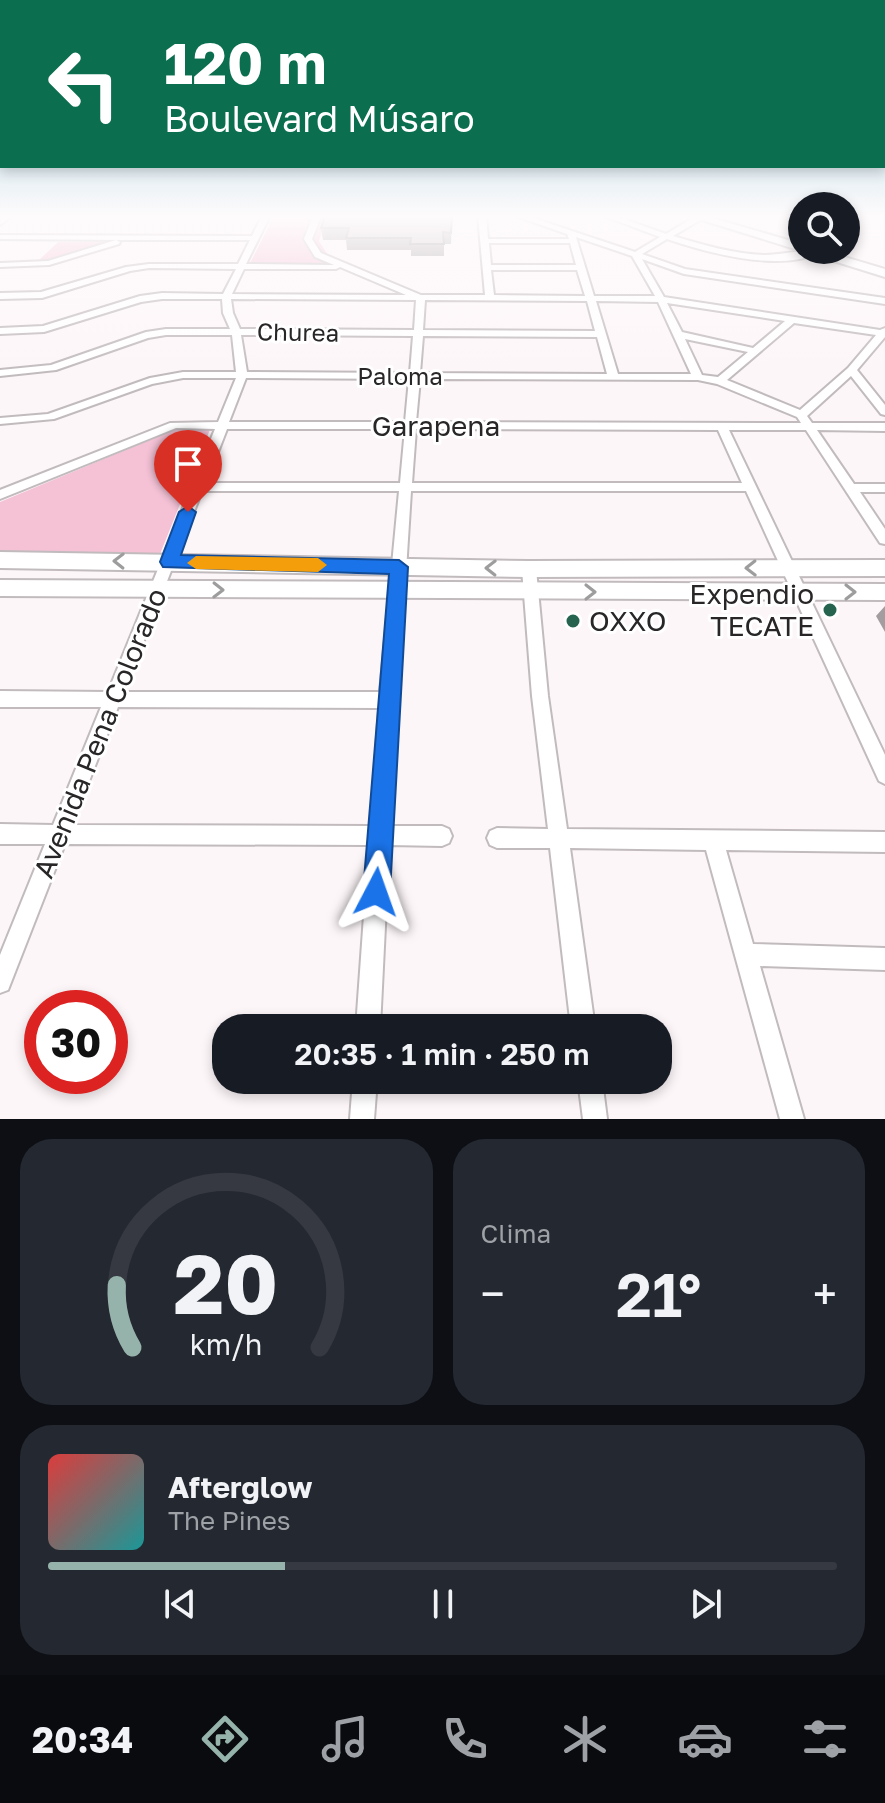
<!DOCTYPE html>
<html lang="es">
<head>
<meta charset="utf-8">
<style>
	:root { --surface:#171b24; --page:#242831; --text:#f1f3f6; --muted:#9ea1a6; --line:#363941; --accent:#96b3ab }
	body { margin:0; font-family:"Golos Text",sans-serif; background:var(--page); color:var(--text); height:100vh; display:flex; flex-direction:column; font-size:30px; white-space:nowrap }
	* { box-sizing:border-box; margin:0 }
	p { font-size:26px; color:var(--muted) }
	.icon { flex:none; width:44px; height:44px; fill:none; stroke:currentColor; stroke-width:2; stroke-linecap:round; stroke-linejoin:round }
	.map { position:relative; height:1119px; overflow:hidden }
	.panel { display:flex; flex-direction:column; gap:20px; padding:20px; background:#0d0f14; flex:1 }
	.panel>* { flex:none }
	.top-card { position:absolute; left:0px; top:0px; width:886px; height:168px; box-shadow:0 4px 12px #0003; background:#0b6e4f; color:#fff; overflow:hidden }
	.fabs { position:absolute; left:788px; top:192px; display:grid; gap:16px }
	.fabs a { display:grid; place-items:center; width:72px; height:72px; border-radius:50%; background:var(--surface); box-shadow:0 4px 12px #0003; font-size:40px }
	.speed { position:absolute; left:24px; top:990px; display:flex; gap:16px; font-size:40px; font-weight:700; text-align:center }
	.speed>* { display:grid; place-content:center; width:104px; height:104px; border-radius:50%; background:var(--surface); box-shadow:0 4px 12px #0003; line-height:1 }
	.speed .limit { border:12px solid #d22; background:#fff; color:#111 }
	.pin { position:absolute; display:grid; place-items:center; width:68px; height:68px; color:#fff; margin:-82px -34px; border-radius:50% 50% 50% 0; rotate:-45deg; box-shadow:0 0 8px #0007 }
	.pin .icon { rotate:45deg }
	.me { position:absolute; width:88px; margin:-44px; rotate:4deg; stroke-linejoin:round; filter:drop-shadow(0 0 6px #0008) }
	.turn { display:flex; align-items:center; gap:28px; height:168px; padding:0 32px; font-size:36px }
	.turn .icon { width:104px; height:104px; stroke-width:2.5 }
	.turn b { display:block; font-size:56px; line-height:68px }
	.big { font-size:60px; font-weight:600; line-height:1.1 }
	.panel .tile { flex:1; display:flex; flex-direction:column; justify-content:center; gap:12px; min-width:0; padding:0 28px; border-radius:32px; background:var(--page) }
	.panel .dial { align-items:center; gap:0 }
	.dial svg { height:208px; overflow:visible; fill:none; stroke:var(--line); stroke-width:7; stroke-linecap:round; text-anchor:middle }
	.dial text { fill:var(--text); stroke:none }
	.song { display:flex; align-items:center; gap:24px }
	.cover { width:96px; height:96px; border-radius:12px; background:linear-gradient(135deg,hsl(0 70% 55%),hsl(180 70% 35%)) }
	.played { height:8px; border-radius:4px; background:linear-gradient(90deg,var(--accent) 30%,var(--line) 30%) }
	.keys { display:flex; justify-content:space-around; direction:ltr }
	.heat { display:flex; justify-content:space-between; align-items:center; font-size:44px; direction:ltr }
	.panel .tiles { flex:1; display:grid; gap:20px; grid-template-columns:1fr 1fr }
	.tile:last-child { grid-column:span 2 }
	.trip { position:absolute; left:212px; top:1014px; width:460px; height:80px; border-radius:32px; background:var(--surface); box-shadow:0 4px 12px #0003; font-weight:600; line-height:80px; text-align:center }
	.tab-bar { display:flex; height:128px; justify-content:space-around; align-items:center; background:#090b0e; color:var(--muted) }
	.tab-bar .icon { width:56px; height:56px }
	.tab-bar .selected { color:var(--accent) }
	.tab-bar b { font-size:36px; color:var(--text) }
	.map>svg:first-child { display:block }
	.green { fill:#f4c1d5 }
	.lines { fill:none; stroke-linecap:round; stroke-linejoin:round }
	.street-casing { stroke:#c2bbbe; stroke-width:4 }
	.secondary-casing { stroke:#c2bbbe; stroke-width:4 }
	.street { fill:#fff; fill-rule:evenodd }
	.secondary { fill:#fff; fill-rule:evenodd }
	.wall { fill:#a39da0 }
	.building { fill:#beb7ba; stroke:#858082; stroke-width:2 }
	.oneway { stroke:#9e9d9e }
	.route { fill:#1a73e8; stroke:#114b97; stroke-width:2 }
	.slow { fill:#f59e0b }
	.poi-dot { fill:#266450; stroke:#fff; stroke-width:3 }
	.labels { text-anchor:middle; stroke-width:6; stroke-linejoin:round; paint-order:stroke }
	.far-street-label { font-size:24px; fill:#282627; stroke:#fff }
	.street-label { font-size:28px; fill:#282627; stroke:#fff }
	.poi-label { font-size:28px; fill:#282627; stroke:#fff; text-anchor:end }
</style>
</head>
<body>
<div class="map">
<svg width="885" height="1119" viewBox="0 0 885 1119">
	<rect width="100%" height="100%" fill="#fdf6f9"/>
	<path class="green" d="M 274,216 L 327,216 L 319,241 L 328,255 L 344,267 L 249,265 Z
		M 58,242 L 102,242 C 89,257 56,259 37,262 Z
		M 181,427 L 211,427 L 160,554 L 0,553 L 0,502 Z"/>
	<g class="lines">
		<g class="street-casing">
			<path id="street" d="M 262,216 L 270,216 L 246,264 L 334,265 L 315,257 L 304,239 L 313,216 L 321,216 L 312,239 L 321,253 L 421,295 L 485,295 L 478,216 L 486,216 L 488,239 L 569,239 L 567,234 L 516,216 L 527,216 L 635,252 L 660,237 L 604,216 L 615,216 L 666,234 L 696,216 L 702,216 L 702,219 L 673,236 C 703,245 734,254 765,255 C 780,255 811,248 821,252 C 779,273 709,253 667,239 L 642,254 L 685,269 L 885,298 L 885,304 L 684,274 L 642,259 L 664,297 L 880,330 L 885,328 L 885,337 L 857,370 L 885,405 L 885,415 L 881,414 L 851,376 L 807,416 L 812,423 L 885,423 L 885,431 L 817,430 L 854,484 L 885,484 L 885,492 L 860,492 L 885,529 L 885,544 L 880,543 L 806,430 L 729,430 L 885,755 L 885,784 L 879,781 L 746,491 L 411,491 L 390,826 L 442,826 L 449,829 L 452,836 L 449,843 L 442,846 L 389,845 L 380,1028 L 356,1028 L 369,845 L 65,844 L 8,990 L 0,993 L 0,955 L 45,844 L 0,844 L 0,824 L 53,825 L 101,707 L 0,707 L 0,691 L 108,692 L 215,429 L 176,428 L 0,499 L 0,490 L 170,423 L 218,422 L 236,378 L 183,378 L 152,384 L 54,419 L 0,424 L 0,418 L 48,414 L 150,378 L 183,372 L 236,372 L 232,335 L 166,335 L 148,338 L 56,370 L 0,376 L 0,370 L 51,365 L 146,332 L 166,329 L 230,329 L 223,313 L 222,299 L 162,299 L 141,302 L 44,332 L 0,334 L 0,328 L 43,326 L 140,296 L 162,293 L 223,294 L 236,269 L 149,268 L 130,271 L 42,298 L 0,299 L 0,293 L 41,292 L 126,267 L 149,264 L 238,264 L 250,240 L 116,240 L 120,242 L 119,244 L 49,265 L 0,267 L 0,263 L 48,261 L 116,240 L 0,239 L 0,235 L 252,236 ZM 576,237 L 632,256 L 655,296 L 594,296 ZM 489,243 L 570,243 L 576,265 L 491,265 ZM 340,267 L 406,295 L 232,294 L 244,269 L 336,269 ZM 491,270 L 577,270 L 585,296 L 494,295 ZM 231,299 L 416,300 L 414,330 L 240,329 L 233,313 ZM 425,300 L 587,301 L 595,331 L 423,330 ZM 596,301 L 658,302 L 691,374 L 618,374 ZM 667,303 L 785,321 L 753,348 L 682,332 ZM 794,323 L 876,335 L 848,368 L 800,410 L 727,380 ZM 241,335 L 413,336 L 410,373 L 247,372 ZM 423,336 L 597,337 L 607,374 L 420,373 ZM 685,339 L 748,352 L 718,377 L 702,375 ZM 246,378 L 409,379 L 405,422 L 229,422 ZM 420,379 L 698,380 L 717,384 L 797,417 L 801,423 L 416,422 ZM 227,429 L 405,429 L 400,483 L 206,483 ZM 416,429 L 718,430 L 742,483 L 412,483 ZM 202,491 L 399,491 L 380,692 L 124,692 ZM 118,707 L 379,708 L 371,826 L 72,825 Z
				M 529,564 L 534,565 L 536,569 L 548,696 L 567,829 L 885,832 L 885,852 L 726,850 L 753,944 L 885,948 L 885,970 L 760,966 L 804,1119 L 780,1119 L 706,850 L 570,848 L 595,1028 L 571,1028 L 550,848 L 497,848 L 490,845 L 487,838 L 490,831 L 497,828 L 548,829 L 532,696 L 522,569 L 524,565 Z
				M 353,1080 L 377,1080 L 374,1119 L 350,1119 Z
				M 578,1080 L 602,1080 L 607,1119 L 583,1119 Z"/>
		</g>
		<g class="secondary-casing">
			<path id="secondary" d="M 12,216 L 0,225 L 1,216 Z
				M 689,216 L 705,216 L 802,244 L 802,250 L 821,250 L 885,269 L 885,277 Z
				M 0,552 L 529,561 L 885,560 L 885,576 L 529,577 L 0,568 Z
				M 0,580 L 885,584 L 885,600 L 0,596 Z"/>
		</g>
		<use href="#street" class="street"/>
		<use href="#secondary" class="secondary"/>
	</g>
	<path class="wall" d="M 452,216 L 451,244 L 444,244 L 444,256 L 411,256 L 411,250 L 347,250 L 346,240 L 323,240 L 321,228 Z
		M 885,606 L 885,632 L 876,616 Z"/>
	<path class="building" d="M 325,216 L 452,216 L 451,233 L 443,232 L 444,244 L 410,244 L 411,238 L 346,238 L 349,228 L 321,228 Z"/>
	<defs><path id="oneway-chevron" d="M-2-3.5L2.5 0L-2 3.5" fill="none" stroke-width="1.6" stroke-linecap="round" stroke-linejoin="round" transform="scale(2)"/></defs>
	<g class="oneway">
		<use href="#oneway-chevron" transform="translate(119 561) rotate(-179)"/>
		<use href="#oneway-chevron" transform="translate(491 568) rotate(-179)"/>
		<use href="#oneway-chevron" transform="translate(751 568) rotate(179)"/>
		<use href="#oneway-chevron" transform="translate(218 590) rotate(1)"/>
		<use href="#oneway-chevron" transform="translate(590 592)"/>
		<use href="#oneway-chevron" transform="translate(850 592)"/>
	</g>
	<linearGradient id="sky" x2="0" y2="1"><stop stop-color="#87c3d8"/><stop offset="0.58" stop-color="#fefbfc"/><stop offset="1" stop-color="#fefbfc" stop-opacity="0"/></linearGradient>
	<rect width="885" height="373" fill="url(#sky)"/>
	<path class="route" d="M 188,506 L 196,512 L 181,555 L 399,560 L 408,567 L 390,892 L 386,901 L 376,905 L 367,901 L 363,892 L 389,574 L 163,567 L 160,562 L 179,512 Z"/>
	<path class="slow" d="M 196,556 L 318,558 L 327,565 L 318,572 L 196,569 L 187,563 Z"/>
	<g class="poi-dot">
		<circle cx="830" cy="610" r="8"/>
		<circle cx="573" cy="621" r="8"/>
	</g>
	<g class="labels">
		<g class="far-street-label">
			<text transform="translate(298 333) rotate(1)" y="8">Churea</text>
			<text x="400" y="385">Paloma</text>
		</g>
		<g class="street-label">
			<text x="436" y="436">Garapena</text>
			<text transform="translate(100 733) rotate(-68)" y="10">Avenida Pena Colorado</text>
		</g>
		<g class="poi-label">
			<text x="814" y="604">Expendio<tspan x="814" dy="32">TECATE</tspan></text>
			<text x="589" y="631" text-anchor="start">OXXO</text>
		</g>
	</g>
</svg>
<div class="fabs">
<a><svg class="icon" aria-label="search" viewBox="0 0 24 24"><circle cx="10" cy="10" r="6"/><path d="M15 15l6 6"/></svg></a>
</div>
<div class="speed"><div class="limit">30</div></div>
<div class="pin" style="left:188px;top:512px;background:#d93025"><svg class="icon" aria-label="arrive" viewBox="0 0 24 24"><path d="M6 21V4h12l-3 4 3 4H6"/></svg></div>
<svg class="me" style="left:376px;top:892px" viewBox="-20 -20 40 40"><path d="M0-17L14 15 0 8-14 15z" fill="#1a73e8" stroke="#fff" stroke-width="4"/></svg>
<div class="trip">20:35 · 1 min · 250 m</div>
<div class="top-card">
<div class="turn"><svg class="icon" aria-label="left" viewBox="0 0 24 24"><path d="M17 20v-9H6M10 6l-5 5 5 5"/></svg><div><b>120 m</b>Boulevard Músaro</div></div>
</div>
</div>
<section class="panel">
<div class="tiles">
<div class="tile dial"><svg viewBox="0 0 100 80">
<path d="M14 69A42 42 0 1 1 86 69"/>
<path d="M14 69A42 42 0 0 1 8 45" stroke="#96b3ab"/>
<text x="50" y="56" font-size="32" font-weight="700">20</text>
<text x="50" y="72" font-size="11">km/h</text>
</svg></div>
<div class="tile"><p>Clima</p>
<div class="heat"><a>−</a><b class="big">21°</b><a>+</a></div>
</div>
<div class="tile">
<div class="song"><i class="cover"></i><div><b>Afterglow</b><p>The Pines</p></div></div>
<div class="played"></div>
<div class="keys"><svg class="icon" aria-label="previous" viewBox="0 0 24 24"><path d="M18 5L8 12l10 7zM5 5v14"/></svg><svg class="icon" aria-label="pause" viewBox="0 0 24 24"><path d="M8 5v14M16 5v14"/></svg><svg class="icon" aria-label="next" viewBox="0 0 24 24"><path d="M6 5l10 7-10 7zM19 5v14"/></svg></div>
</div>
</div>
</section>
<nav class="tab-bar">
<b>20:34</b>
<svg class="icon selected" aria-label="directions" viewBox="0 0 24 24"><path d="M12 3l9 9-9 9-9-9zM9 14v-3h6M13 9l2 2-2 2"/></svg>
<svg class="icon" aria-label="music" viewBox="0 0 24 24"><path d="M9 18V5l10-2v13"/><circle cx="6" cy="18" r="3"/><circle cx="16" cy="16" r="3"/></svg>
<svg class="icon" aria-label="phone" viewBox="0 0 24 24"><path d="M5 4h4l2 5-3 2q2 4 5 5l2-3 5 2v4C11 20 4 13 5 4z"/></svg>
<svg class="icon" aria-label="climate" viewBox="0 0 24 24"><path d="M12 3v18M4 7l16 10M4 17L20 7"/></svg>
<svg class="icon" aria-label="car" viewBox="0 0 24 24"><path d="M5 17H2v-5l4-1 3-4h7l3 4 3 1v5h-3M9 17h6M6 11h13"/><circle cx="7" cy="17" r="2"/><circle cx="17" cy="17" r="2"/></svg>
<svg class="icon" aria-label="filters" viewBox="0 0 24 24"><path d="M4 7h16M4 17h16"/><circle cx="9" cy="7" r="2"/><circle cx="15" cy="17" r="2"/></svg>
</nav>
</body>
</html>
